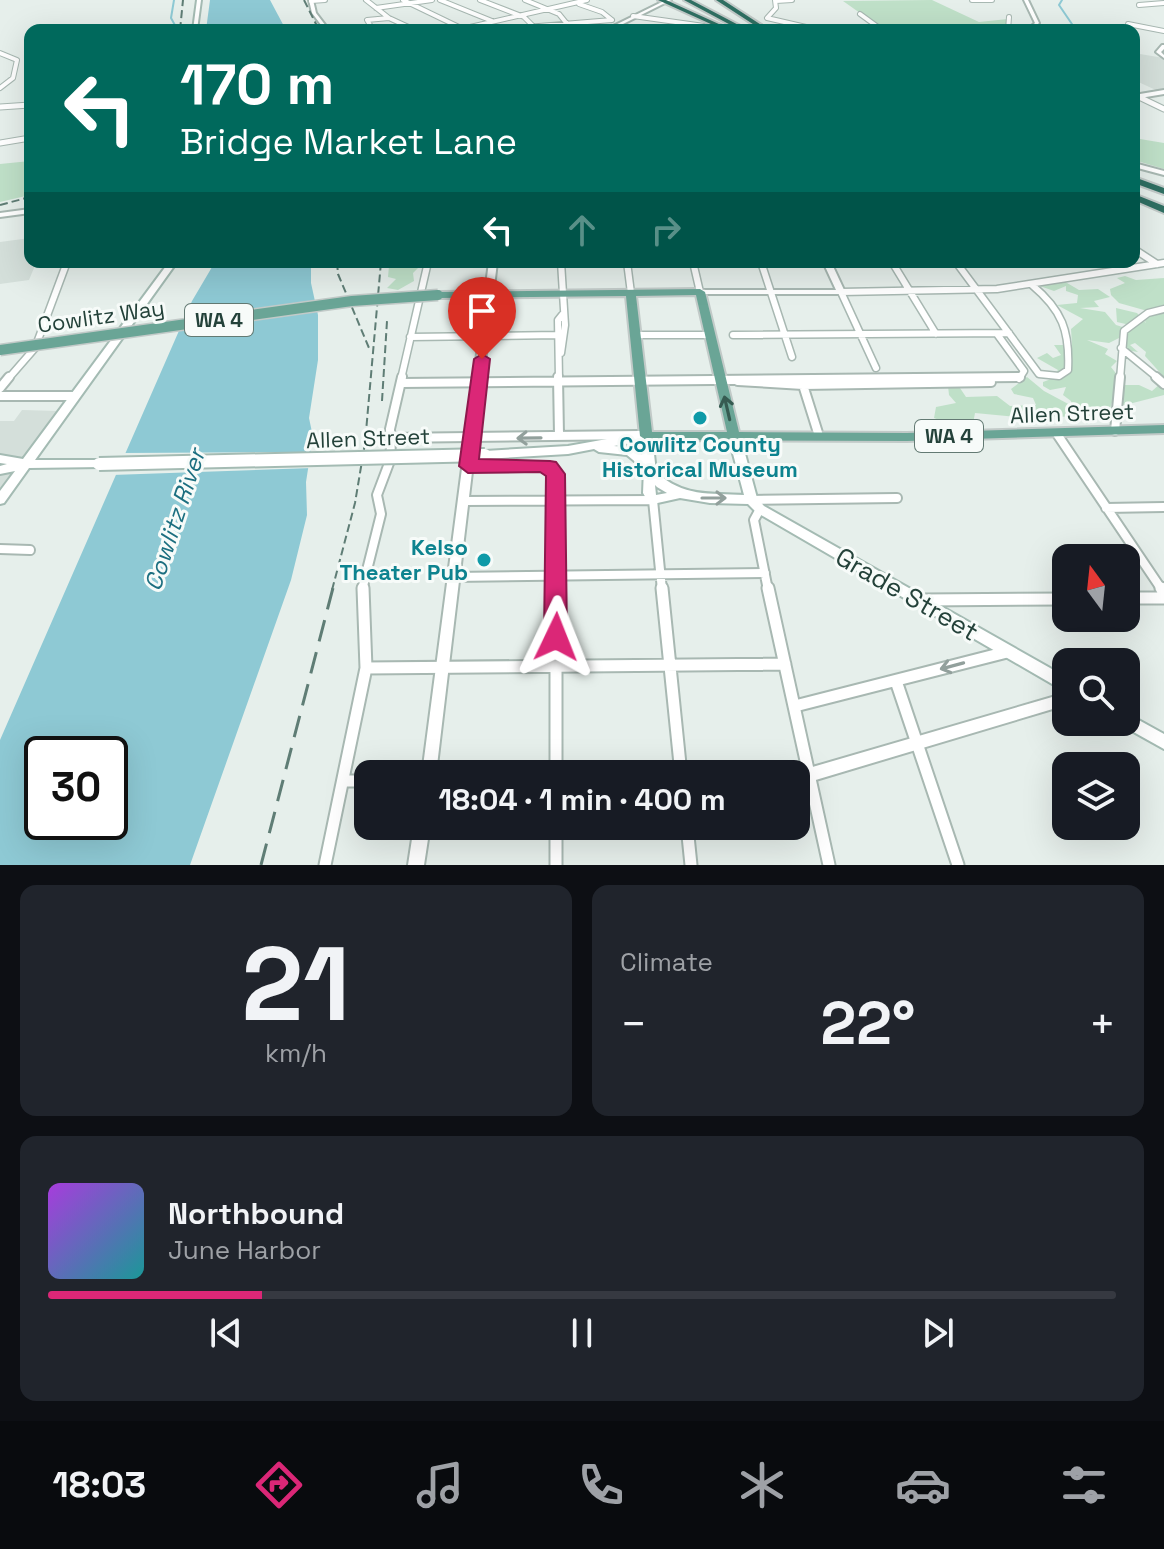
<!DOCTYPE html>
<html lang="en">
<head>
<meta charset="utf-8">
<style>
	:root { --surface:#171b24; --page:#20242c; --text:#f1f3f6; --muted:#9ea1a6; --line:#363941; --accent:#db2777 }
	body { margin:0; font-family:"Space Grotesk",sans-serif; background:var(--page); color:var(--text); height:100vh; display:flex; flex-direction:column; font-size:30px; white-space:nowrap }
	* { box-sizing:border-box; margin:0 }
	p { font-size:26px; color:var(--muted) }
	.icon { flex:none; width:44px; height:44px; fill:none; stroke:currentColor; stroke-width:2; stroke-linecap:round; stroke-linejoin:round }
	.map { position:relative; height:865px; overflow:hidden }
	.details { display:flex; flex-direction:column; gap:20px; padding:20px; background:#0d0f14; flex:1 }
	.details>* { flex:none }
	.banner { position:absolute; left:24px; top:24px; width:1116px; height:244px; border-radius:16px; box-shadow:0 8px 32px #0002; background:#00695c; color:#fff; overflow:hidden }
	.needle { width:52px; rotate:345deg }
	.fabs { position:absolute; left:1052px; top:544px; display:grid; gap:16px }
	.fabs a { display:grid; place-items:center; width:88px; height:88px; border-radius:16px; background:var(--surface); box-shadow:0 8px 32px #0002; font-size:40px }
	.speed { position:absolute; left:24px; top:736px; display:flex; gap:16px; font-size:40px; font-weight:700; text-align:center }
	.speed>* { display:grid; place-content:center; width:104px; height:104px; border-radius:50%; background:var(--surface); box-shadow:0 8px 32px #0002; line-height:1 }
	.speed .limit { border:4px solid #111; border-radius:12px; background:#fff; color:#111 }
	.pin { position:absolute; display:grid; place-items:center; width:68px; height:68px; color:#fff; margin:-82px -34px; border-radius:50% 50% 50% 0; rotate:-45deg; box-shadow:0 0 8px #0007 }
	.pin .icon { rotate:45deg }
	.me { position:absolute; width:88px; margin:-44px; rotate:2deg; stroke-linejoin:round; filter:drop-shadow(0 0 6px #0008) }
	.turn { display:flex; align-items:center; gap:28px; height:168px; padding:0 24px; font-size:36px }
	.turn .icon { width:104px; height:104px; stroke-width:2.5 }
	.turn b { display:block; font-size:56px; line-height:68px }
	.lanes { display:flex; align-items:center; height:76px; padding:0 24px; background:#0003; justify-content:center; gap:40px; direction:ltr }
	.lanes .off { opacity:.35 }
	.big { font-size:60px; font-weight:700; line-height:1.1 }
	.details .tile { flex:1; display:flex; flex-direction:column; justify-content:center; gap:12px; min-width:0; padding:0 28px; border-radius:16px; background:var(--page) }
	.details .dial { align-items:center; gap:0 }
	.dial b { font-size:104px; line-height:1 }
	.song { display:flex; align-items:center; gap:24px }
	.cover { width:96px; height:96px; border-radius:12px; background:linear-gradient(135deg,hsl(280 70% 55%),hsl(180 70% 35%)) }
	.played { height:8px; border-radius:4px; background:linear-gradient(90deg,var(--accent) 20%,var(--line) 20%) }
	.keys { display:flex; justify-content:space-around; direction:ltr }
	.heat { display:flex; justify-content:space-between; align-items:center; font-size:44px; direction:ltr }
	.details .tiles { flex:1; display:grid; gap:20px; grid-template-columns:1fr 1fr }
	.tile:last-child { grid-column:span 2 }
	.trip { position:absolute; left:354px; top:760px; width:456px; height:80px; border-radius:16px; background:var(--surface); box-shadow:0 8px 32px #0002; font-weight:700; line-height:80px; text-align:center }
	.tabs { display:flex; height:128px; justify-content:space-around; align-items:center; background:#090b0e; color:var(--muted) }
	.tabs .icon { width:56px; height:56px }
	.tabs .selected { color:var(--accent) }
	.tabs b { font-size:36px; color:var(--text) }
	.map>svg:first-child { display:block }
	.built { fill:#d4dfda }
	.green { fill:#bfe0c8 }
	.water { fill:#8ec9d4; fill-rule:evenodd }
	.pier { fill:#e6efeb }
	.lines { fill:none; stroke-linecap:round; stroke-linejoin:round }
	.stream { stroke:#8ec9d4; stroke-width:2 }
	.minor-far4-casing { stroke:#a8b8b2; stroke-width:6 }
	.minor-far3-casing { stroke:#a8b8b2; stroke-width:7 }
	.minor-far2-casing { stroke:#a8b8b2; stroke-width:9 }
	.minor-far1-casing { stroke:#a8b8b2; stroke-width:12 }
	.minor-casing { stroke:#a8b8b2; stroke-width:15 }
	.tertiary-casing { stroke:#a8b8b2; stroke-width:4 }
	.secondary-casing { stroke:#a4bbb3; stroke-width:4 }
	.primary-casing { stroke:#c2cac8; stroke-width:4 }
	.motorway-casing { stroke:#c2cac8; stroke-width:4 }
	.minor-far4 { stroke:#fff; stroke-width:4 }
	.minor-far3 { stroke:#fff; stroke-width:5 }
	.minor-far2 { stroke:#fff; stroke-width:6 }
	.minor-far1 { stroke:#fff; stroke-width:8 }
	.minor { stroke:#fff; stroke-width:11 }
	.tertiary { fill:#fff; fill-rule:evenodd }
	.secondary { fill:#fff; fill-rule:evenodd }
	.primary { fill:#6aa596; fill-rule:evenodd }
	.motorway { fill:#2f6f62; fill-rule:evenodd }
	.rail-far1 { stroke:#5f7d75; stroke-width:2; stroke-dasharray:8 4; stroke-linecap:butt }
	.rail { stroke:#5f7d75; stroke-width:3; stroke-dasharray:22 11; stroke-linecap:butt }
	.secondary-bridge-casing { stroke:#a4bbb3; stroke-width:16; stroke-linecap:butt }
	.primary-bridge-casing { stroke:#c2cac8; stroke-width:13; stroke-linecap:butt }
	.secondary-bridge { stroke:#fff; stroke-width:12 }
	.primary-bridge { stroke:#6aa596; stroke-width:10 }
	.oneway { stroke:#365b51 }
	.oneway2 { stroke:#92a09c }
	.route { fill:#db2777; stroke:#8e194d; stroke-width:2 }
	.culture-dot { fill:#0f9aa8; stroke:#f7fbf9; stroke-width:3 }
	.labels { text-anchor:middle; stroke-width:6; stroke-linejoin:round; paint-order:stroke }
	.shield { fill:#f7fbf9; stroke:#637a73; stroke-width:2 }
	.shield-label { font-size:20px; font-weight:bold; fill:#24423a }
	.street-label { font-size:22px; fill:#24423a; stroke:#f7fbf9 }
	.culture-label { font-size:22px; font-weight:bold; fill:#0d838f; stroke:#f7fbf9 }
	.water-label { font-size:24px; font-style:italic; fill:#1c6f80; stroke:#f7fbf9 }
	.near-street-label { font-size:26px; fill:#24423a; stroke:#f7fbf9 }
</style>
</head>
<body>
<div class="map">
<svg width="1164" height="865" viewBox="0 0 1164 865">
	<rect width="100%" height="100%" fill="#e6efeb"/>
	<path class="built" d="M 1134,53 L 1164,58 L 1164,90 L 1158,91 L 1134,80 Z
		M 30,238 L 30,262 L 61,264 L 34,268 L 29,280 L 0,284 L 0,242 Z
		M 22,410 L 58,411 L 0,488 L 0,421 L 14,421 Z"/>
	<path class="green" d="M 932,0 L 979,22 L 1008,19 L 1007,30 L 884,30 L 843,1 Z
		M 1134,138 L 1164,143 L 1164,169 L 1134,160 Z
		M 30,161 L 30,195 L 0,202 L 0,164 Z
		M 382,262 L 424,262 L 413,273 L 414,281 L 398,290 L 387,288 L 396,279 L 388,277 L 389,266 Z
		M 1125,276 L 1136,280 L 1164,278 L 1164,377 L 1145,356 L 1146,352 L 1135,343 L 1130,345 L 1138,352 L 1126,350 L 1119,338 L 1109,343 L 1087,340 L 1108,349 L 1105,354 L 1117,361 L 1111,367 L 1118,376 L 1114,385 L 1139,385 L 1152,391 L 1160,384 L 1164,386 L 1164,395 L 1125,405 L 1120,404 L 1114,396 L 1108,415 L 1097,414 L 1087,424 L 1077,416 L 1056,417 L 1034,410 L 1019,411 L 1017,417 L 975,413 L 973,424 L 959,428 L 934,418 L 936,407 L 956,403 L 949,395 L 948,386 L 960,388 L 966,397 L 997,396 L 1010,406 L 1036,405 L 1033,398 L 1014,394 L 1011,389 L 1027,377 L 1044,391 L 1072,406 L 1071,401 L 1063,395 L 1066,387 L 1050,390 L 1043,386 L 1043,382 L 1051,379 L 1058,370 L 1037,358 L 1047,353 L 1053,358 L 1061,355 L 1054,345 L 1072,345 L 1071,329 L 1083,319 L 1057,305 L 1077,303 L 1078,295 L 1066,291 L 1066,286 L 1054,291 L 1037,285 L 1062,280 L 1079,290 L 1098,289 L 1110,297 L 1094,301 L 1099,307 L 1080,308 L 1105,312 L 1116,325 L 1129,329 L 1130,325 L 1117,322 L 1116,308 L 1137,313 L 1146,323 L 1144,319 L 1151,312 L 1119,303 L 1111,295 L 1110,289 L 1125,283 L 1117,278 Z"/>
	<path class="water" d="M 210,0 L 270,0 L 286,30 L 206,30 Z
		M 215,262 L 311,262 L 311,283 L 318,315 L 318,360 L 309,418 L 313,437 L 306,482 L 307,515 L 291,580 L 190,865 L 0,865 L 0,740 L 192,301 ZM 42,754 L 110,754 L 110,822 L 42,822 Z"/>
	<path class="pier" d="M 315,452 L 312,468 L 112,475 L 122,453 Z"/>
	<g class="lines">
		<path class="stream" d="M 174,0 L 171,18 L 176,27
			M 1062,0 L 1059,5 L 1076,30
			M 200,25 L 206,25"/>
		<g class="minor-far4-casing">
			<path id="minor-far4" d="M 366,0 L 389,18 L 415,30
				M 403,0 L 461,28
				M 440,0 L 492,21
				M 480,0 L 524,17 L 534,27
				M 525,0 L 559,14 L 572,30
				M 775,0 L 776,8 L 767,18 L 819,30
				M 972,0 L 992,0
				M 311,1 L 325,0
				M 776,1 L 792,0
				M 579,4 L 602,12 L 612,20
				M 1139,5 L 1164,3
				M 376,8 L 432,0
				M 860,14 L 882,30
				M 633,16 L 704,26
				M 1128,24 L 1164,31
				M 373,30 L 367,20 L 389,18
				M 457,30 L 587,0
				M 489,30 L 612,20
				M 1008,30 L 1009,17
				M 0,53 L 17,60 L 13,78 L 0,88"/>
		</g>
		<g class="minor-far3-casing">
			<path id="minor-far3" d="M 1137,96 L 1164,109
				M 0,107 L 30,105
				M 0,143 L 30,138"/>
		</g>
		<g class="minor-far2-casing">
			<path id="minor-far2" d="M 1134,249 L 1157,264
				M 561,262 L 565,325 L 561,353
				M 627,262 L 631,293
				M 693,262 L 700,292
				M 761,262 L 792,357
				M 892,262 L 936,334
				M 956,262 L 1039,374 L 1059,376 L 1068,370 C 1070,331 1062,310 1032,285
				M 997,334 L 1024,371 L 1019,379
				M 637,335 L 710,335
				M 733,335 L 1009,333
				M 410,337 L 558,335
				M 1121,348 L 1159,379
				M 876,368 L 841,292 L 997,289 L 1164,263
				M 8,379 L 35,348 L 67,262
				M 401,379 L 428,262
				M 559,379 L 558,320 L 562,315
				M 742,379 L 939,379
				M 1120,379 L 1124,331 L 1148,313 L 1164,309"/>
		</g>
		<g class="minor-far1-casing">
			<path id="minor-far1" d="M 558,377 L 559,435
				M 1156,377 L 1164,384
				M 738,381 L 803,385 L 991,382
				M 401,383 L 1020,377
				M 803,385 L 819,436
				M 0,388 L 9,377
				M 0,396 L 75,396
				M 1115,431 L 1120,377
				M 1057,434 L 1162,590
				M 389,438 L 640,435
				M 468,466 L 540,466 L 550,467 L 556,474 L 556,590
				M 751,500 L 897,498
				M 464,501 L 653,500 L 662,590
				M 1106,508 L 1164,507
				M 760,509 L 754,520 L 768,590
				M 0,549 L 30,550
				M 453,577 L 765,573
				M 362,590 L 381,514 L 377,495 L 391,458 L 390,429 L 402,377"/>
		</g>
		<g class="minor-casing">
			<path id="minor" d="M 556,588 L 556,774
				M 662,588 L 681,774
				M 768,588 L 829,865
				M 1161,588 L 1164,593
				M 1126,598 L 1164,598
				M 922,600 L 1066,599
				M 366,668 L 785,664
				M 896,681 L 958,865
				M 795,706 L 1007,652
				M 343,781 L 368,781
				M 556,826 L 556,865
				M 687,826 L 691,865
				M 325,865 L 366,668 L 363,588"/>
		</g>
		<g class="tertiary-casing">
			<path id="tertiary" d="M 309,0 L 313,0 L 316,13 L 329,30 L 325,30 L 312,13 Z
				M 666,0 L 671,0 L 611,30 L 605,30 Z
				M 1024,0 L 1028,0 L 1039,23 L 1032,30 L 1027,30 L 1035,23 Z
				M 1162,45 L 1164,45 L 1164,49 L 1161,52 L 1164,55 L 1164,58 L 1156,52 Z
				M 1164,90 L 1164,94 L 1134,99 L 1134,95 Z
				M 1134,163 L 1164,171 L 1164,175 L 1134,167 Z
				M 30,209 L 30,213 L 0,217 L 0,213 Z
				M 489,262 L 497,262 L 436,774 L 422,774 Z
				M 823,262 L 831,262 L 845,292 L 844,294 L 700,294 L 696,292 L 700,290 L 836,290 Z
				M 1066,693 L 1066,705 L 809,782 L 796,783 L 796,774 L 790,774 L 791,771 L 809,768 Z
				M 414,826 L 430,826 L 424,865 L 408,865 Z"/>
		</g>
		<g class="secondary-casing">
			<path id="secondary" d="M 197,0 L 201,0 L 197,30 L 193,30 Z
				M 169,262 L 177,262 L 35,460 L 99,460 L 105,464 L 103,467 L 29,468 L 4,503 L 0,504 L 0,491 L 15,471 L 0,474 L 0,466 L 7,464 L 0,463 L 0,455 L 23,459 Z
				M 734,431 L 740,435 L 757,498 L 764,506 L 1066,677 L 1066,692 L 756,512 L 748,504 L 710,503 L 680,498 L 653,504 L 649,503 L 643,493 L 644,469 L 627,455 L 599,452 L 594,449 L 568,454 L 485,459 L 479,455 L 485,451 L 568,446 L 646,432 L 652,436 L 656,472 C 683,497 709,493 744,495 L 728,435 ZM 641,441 L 642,455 L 634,448 L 614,446 ZM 655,485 L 657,487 L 667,493 L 656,495 Z
				M 1126,713 L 1164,734 L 1164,749 L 1121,725 L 1119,722 L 1126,722 Z"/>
		</g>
		<g class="primary-casing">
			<path id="primary" d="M 700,289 L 705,292 L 739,432 L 907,433 L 1164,425 L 1164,433 L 907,441 L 646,440 L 640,436 L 626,296 L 438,298 L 433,295 L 438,292 ZM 696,295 L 727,432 L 652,432 L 636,296 Z"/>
		</g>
		<g class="motorway-casing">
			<path id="motorway" d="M 658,0 L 666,0 L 732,30 L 724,30 Z
				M 684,0 L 691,0 L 748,30 L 740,30 Z
				M 716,0 L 723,0 L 769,30 L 762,30 Z
				M 1134,177 L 1164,188 L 1164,194 L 1134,183 Z
				M 1134,194 L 1164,206 L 1164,213 L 1134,200 Z"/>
		</g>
		<use href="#minor-far4" class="minor-far4"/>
		<use href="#minor-far3" class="minor-far3"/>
		<use href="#minor-far2" class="minor-far2"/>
		<use href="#minor-far1" class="minor-far1"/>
		<use href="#minor" class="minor"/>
		<use href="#tertiary" class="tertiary"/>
		<use href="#secondary" class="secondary"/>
		<use href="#primary" class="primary"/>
		<use href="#motorway" class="motorway"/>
		<path class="rail-far1" d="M 304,0 L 319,30
			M 180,30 L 183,0
			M 0,205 L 30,197
			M 337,262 L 338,274 L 369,348
			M 382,401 L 387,321
			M 332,590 L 355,503 L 365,443 L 381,262"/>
		<path class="rail" d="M 261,865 L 333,588"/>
		<g class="secondary-bridge-casing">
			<path id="secondary-bridge" d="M 99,464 L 485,455"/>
		</g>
		<g class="primary-bridge-casing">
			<path id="primary-bridge" d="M 0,350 L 352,301 L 438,295"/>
		</g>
		<use href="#secondary-bridge" class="secondary-bridge"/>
		<use href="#primary-bridge" class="primary-bridge"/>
	</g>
	<defs><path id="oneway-shaft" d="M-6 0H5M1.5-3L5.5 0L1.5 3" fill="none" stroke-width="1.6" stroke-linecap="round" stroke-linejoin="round" transform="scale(2)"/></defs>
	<use class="oneway" href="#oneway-shaft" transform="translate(727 408) rotate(-103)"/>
	<g class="oneway2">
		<use href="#oneway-shaft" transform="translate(529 438) rotate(179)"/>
		<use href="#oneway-shaft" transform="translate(714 498)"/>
		<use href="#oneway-shaft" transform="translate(952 666) rotate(165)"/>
	</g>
	<path class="route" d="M 482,354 L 490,359 L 479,459 L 550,461 L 556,462 L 565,474 L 567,637 L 564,644 L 556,647 L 548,644 L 544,637 L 546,476 L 540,472 L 468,473 L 459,466 L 474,359 Z"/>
	<g class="culture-dot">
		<circle cx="700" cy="418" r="8"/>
		<circle cx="484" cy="560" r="8"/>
	</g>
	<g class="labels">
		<g class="shield">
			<rect x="185" y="304" width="68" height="32" rx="6"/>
			<rect x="915" y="420" width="68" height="32" rx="6"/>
		</g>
		<g class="shield-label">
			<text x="219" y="327">WA 4</text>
			<text x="949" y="443">WA 4</text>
		</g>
		<g class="street-label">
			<text transform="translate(101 316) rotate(-8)" y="8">Cowlitz Way</text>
			<text transform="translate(1072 413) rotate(-2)" y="8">Allen Street</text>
			<text transform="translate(368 438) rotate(-2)" y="8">Allen Street</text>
		</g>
		<g class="culture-label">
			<text x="700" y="452">Cowlitz County<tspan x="700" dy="25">Historical Museum</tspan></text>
			<text x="468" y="555" text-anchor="end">Kelso<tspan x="468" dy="25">Theater Pub</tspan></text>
		</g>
		<g class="water-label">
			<text transform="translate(175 520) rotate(-72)" y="8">Cowlitz River</text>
		</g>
		<g class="near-street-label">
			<text transform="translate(907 594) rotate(30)" y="9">Grade Street</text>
		</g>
	</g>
</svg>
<div class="fabs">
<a><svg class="needle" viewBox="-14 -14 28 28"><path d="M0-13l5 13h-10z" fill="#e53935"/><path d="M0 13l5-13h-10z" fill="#9ea1a6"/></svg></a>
<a><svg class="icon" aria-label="search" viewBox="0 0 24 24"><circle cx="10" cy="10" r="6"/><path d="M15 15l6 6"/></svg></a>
<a><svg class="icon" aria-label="layers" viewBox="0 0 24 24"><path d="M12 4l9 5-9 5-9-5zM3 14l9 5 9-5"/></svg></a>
</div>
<div class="speed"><div class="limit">30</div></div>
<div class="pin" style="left:482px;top:359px;background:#d93025"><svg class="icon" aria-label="arrive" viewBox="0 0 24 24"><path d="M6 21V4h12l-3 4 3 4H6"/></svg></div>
<svg class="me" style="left:556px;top:637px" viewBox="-20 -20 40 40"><path d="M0-17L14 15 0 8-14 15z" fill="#db2777" stroke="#fff" stroke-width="4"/></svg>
<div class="trip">18:04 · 1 min · 400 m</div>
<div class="banner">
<div class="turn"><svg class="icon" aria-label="left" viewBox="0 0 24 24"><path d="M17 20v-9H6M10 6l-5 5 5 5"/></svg><div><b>170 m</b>Bridge Market Lane</div></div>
<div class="lanes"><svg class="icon" aria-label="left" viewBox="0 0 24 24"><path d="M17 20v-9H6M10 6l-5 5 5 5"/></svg><svg class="icon off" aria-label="ahead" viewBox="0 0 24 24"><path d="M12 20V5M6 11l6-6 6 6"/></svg><svg class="icon off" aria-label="right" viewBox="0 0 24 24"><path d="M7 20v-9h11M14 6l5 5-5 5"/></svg></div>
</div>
</div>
<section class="details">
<div class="tiles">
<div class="tile dial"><b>21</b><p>km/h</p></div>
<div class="tile"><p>Climate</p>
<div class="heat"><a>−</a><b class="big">22°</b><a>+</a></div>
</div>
<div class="tile">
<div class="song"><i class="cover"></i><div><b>Northbound</b><p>June Harbor</p></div></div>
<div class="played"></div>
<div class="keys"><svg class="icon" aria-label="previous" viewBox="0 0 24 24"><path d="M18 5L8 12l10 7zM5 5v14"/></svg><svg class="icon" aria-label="pause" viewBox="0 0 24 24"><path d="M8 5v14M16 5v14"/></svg><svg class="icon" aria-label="next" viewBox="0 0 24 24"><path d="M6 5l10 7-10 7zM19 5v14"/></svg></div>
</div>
</div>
</section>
<nav class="tabs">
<b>18:03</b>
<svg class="icon selected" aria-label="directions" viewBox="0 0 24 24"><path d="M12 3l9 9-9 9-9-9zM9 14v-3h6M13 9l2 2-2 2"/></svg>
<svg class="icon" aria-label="music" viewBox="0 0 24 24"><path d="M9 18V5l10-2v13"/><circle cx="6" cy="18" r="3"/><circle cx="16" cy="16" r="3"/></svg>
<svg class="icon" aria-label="phone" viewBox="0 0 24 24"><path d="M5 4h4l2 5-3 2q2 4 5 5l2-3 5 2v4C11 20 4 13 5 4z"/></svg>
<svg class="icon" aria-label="climate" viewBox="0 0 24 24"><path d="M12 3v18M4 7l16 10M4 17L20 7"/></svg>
<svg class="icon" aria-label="car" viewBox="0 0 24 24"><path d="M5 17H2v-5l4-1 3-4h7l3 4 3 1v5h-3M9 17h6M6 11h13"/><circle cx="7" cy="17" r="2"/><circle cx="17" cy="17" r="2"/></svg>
<svg class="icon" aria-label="filters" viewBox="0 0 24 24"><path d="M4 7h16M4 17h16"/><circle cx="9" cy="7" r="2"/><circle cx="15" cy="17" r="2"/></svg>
</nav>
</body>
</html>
